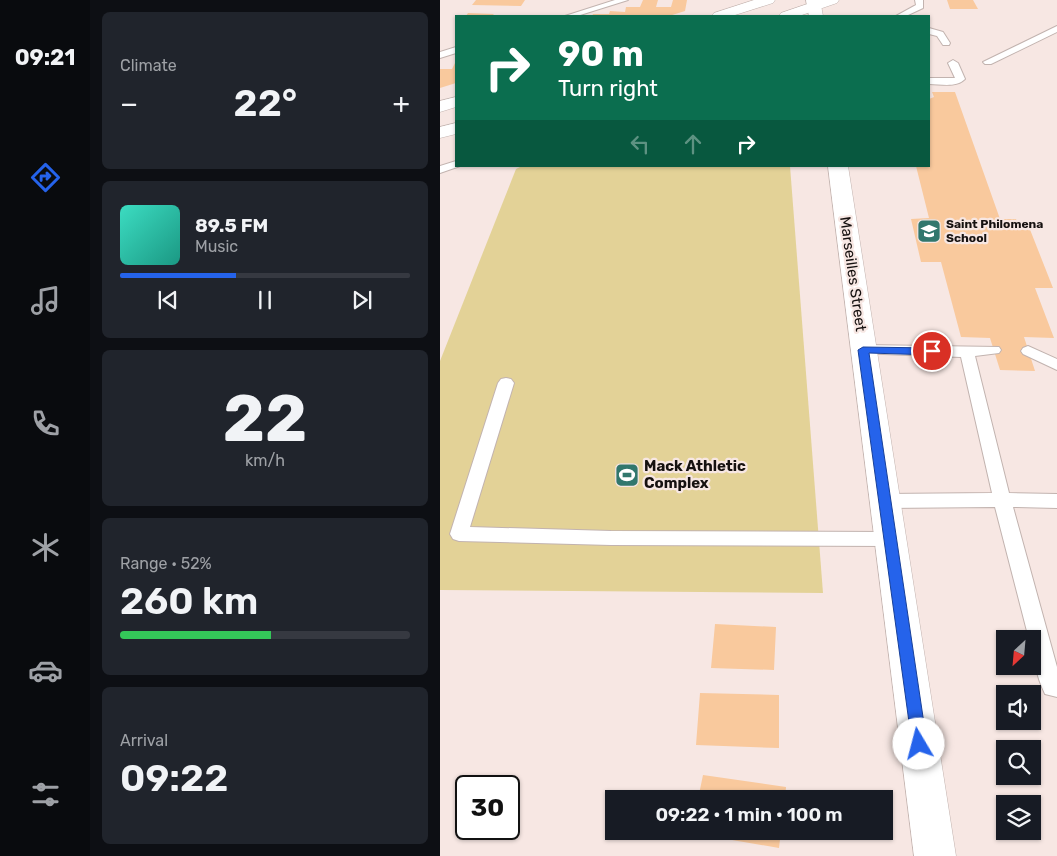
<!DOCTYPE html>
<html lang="en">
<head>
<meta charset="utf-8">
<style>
	:root { --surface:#171b24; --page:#20242c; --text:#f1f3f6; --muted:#9ea1a6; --line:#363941; --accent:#2563eb }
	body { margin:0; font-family:Rubik,sans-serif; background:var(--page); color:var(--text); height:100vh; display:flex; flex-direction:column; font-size:19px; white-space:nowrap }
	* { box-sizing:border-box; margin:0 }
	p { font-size:16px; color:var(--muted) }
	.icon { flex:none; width:28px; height:28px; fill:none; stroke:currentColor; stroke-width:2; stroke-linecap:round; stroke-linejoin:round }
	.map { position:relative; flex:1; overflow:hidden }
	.sheet { display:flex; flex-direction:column; gap:12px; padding:12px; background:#0d0f14; width:350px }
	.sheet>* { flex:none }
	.guide { position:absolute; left:15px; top:15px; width:475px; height:152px; border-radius:0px; box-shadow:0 1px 4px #0004; background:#0b6e4f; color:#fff; overflow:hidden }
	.needle { width:32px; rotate:206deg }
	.tools { position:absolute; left:556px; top:630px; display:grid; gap:10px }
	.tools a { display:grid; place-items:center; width:45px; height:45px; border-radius:0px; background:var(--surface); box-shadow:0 1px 4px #0004; font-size:25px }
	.speed { position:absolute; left:15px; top:775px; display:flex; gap:10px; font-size:25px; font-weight:700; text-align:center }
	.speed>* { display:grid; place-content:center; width:65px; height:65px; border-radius:50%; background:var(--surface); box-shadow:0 1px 4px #0004; line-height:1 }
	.speed .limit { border:2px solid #111; border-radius:8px; background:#fff; color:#111 }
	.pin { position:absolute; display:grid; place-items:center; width:42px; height:42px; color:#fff; margin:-21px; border:2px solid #fff; border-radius:50%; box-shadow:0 1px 5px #0007 }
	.me { position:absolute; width:55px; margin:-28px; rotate:352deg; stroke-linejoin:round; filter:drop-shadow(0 0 4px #0008) }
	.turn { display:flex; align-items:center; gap:18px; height:105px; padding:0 20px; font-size:22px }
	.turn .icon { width:65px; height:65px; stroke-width:2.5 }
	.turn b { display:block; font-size:35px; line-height:42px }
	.lanes { display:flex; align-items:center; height:48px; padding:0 20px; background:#0003; justify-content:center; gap:25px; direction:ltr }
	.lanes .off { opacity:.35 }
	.big { font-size:38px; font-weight:600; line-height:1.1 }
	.sheet .card { flex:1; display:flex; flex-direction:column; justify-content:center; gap:8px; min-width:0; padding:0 18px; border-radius:8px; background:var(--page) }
	.sheet .dial { align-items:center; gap:0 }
	.dial b { font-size:65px; line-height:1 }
	.song { display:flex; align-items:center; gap:15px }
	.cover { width:60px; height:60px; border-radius:8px; background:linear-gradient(135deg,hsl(170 70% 55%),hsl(170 70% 35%)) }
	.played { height:5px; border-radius:2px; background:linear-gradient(90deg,var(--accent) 40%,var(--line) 40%) }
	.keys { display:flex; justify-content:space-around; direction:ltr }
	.heat { display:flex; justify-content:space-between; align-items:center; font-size:28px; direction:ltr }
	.charge { height:8px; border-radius:4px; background:linear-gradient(90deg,#34c759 52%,var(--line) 0) }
	.trip { position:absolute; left:165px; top:790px; width:288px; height:50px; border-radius:0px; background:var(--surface); box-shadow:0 1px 4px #0004; font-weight:600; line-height:50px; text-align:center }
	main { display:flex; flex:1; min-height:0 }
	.menu { display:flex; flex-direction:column; width:90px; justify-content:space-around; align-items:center; background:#090b0e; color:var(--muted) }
	.menu .icon { width:35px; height:35px }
	.menu .on { color:var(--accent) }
	.menu b { font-size:22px; color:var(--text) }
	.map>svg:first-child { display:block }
	.green { fill:#e3d297 }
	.building { fill:#f9c99d }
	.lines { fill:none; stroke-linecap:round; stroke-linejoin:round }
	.lane-casing { stroke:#c2b3af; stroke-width:2 }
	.street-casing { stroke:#c2b3af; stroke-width:1 }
	.secondary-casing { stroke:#c2b3af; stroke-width:1 }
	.lane { fill:#fff; fill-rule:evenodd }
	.street { fill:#fff; fill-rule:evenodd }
	.secondary { fill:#fff; fill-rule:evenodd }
	.route { fill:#2563eb; stroke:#184099 }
	.labels { text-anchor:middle; stroke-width:4.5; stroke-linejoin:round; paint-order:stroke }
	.far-poi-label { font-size:12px; font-weight:bold; fill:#161110; stroke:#f7e7e3; text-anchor:start }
	.street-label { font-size:15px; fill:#161110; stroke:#f7e7e3 }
	.poi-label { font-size:15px; font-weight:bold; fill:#161110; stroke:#f7e7e3; text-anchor:start }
</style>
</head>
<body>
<main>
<nav class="menu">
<b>09:21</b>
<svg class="icon on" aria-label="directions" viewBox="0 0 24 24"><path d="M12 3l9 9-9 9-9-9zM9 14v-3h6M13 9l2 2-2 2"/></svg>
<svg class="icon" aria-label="music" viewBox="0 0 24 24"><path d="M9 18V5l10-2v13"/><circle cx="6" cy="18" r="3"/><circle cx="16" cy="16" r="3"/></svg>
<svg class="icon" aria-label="phone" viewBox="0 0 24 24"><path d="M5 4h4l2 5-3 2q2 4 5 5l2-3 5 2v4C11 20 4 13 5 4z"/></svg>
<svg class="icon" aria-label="climate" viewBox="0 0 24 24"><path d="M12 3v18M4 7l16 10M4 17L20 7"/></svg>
<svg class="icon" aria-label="car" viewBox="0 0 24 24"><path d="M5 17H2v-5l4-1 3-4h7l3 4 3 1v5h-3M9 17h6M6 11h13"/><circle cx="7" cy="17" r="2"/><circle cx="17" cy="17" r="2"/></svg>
<svg class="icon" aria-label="filters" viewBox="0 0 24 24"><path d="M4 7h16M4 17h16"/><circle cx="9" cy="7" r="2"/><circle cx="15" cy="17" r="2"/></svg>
</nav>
<section class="sheet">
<div class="card"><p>Climate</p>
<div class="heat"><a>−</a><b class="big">22°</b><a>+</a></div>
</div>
<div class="card">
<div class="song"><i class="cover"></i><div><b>89.5 FM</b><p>Music</p></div></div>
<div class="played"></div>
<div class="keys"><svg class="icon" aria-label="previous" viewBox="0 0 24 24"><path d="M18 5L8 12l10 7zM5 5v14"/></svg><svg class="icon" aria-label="pause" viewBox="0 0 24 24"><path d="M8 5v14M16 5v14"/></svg><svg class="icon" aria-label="next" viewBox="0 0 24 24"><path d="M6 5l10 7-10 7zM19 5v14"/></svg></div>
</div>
<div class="card dial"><b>22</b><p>km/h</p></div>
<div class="card"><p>Range · 52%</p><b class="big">260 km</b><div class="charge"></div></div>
<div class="card"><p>Arrival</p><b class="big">09:22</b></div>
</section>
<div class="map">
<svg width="617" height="856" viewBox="0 0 617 856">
	<rect width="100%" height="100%" fill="#f7e7e3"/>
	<path class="green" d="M 82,166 L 350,166 L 383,593 L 0,590 L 0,361 L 76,169 Z"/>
	<path class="building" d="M 36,0 L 85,0 L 81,6 L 32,5 Z
		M 203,0 L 218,0 L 216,7 L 231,7 L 233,0 L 247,0 L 245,11 L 229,16 L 152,16 L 153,14 L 169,14 L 170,11 L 185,12 L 186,7 L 200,7 Z
		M 507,0 L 533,0 L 538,9 L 510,9 Z
		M 28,13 L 54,14 L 52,16 L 26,16 Z
		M 16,61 L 16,83 L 0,88 L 0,69 L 12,69 Z
		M 492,92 L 515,92 L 560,219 L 576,219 L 579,227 L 589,227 L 613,288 L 595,288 L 614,338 L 584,337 L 595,371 L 560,370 L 550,338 L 521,337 L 501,262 L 481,262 L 471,219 L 489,218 L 476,166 L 489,166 L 489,99 L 494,97 Z
		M 275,624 L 336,627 L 334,670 L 271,668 Z
		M 260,693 L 339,695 L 339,748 L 256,745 Z
		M 263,775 L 346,787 L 345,799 L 258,799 Z
		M 240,831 L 341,831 L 339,848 Z"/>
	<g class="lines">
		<g class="lane-casing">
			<path id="lane" d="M 175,0 L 188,0 L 137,16 L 125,16 Z
				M 475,0 L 483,0 L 483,8 L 466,16 L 456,16 L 476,5 Z
				M 617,26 L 617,32 L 551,64 L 545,64 L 543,62 Z
				M 489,28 L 503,32 L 510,43 L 509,45 L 503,45 L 497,36 L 489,34 Z
				M 16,47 L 16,53 L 0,58 L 0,52 Z
				M 513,60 L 518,63 L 525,79 C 516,88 501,84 489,84 L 489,78 L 515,78 L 508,63 Z
				M 16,161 L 16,166 L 20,166 L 0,173 L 0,166 Z
				M 423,345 L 559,347 L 561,350 L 559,353 L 535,356 L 569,493 L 617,494 L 617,508 L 573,507 L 617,667 L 617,697 L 605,694 C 597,677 592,657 592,639 L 589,639 L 555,507 L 445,508 L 439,506 L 436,501 L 439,496 L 445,494 L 552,493 L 521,357 L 418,353 L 416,350 L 418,347 Z
				M 588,346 L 617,359 L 617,370 L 583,354 L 581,351 L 583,348 Z
				M 66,378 L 71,379 L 74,383 L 30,527 L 171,531 L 450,532 L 456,534 L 459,539 L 456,544 L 450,546 L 171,545 L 19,541 L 13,539 L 10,534 L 58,383 L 61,379 Z"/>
		</g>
		<g class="street-casing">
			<path id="street" d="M 366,0 L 380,0 L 383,16 L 369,16 Z
				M 388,166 L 408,166 L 516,856 L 474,856 Z"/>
		</g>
		<g class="secondary-casing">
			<path id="secondary" d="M 314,0 L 335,0 L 333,3 L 292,16 L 272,16 L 274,13 Z
				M 379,0 L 399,0 L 397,3 L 359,16 L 339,16 L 341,13 Z
				M 16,97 L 16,107 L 0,112 L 0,101 Z
				M 16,123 L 16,134 L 0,138 L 0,127 Z"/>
		</g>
		<use href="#lane" class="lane"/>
		<use href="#street" class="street"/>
		<use href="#secondary" class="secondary"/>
	</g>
	<path class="route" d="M 423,347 L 492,348 L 497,351 L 492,355 L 429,353 L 487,744 L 485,749 L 479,751 L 474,749 L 472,744 L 418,350 Z"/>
	<defs>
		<g id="school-square" transform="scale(1.25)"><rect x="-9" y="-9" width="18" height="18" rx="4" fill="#31776d" stroke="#f7e7e3"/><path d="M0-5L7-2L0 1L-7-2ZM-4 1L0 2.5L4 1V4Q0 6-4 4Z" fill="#fff"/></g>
		<g id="stadium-square" transform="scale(1.25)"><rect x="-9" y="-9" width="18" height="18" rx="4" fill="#31776d" stroke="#f7e7e3"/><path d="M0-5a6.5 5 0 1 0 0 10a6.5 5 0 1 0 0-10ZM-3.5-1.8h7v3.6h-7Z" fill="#fff"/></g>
	</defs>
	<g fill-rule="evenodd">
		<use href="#school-square" x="489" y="231"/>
		<use href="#stadium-square" x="187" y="475"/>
	</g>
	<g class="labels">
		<g class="far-poi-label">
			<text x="506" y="228">Saint Philomena<tspan x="506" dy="14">School</tspan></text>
		</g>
		<g class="street-label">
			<text transform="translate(413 274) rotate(82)" y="5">Marseilles Street</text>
		</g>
		<g class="poi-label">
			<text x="204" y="471">Mack Athletic<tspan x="204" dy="17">Complex</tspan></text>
		</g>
	</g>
</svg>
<div class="tools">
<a><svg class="needle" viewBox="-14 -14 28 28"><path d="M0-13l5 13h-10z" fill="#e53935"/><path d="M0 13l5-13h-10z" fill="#9ea1a6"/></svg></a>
<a><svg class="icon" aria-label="sound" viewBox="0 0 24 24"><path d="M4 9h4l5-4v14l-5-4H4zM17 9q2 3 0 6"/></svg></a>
<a><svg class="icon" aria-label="search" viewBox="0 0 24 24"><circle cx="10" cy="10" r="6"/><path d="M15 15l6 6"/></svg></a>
<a><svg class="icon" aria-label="layers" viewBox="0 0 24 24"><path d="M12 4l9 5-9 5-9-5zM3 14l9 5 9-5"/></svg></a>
</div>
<div class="speed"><div class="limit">30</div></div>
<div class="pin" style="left:492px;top:351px;background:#d93025"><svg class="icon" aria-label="arrive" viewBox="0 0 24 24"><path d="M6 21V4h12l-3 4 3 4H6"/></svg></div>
<svg class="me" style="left:479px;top:744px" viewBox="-20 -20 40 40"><circle r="19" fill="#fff"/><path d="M0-13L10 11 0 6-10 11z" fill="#2563eb"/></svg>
<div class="trip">09:22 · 1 min · 100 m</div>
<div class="guide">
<div class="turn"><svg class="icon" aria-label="right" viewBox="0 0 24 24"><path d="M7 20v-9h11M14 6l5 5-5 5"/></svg><div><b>90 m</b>Turn right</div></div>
<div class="lanes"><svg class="icon off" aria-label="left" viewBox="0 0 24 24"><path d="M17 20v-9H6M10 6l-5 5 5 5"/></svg><svg class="icon off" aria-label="ahead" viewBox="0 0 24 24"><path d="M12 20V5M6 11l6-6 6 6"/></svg><svg class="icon" aria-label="right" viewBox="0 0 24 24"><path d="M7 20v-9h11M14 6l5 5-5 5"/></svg></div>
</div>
</div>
</main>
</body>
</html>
